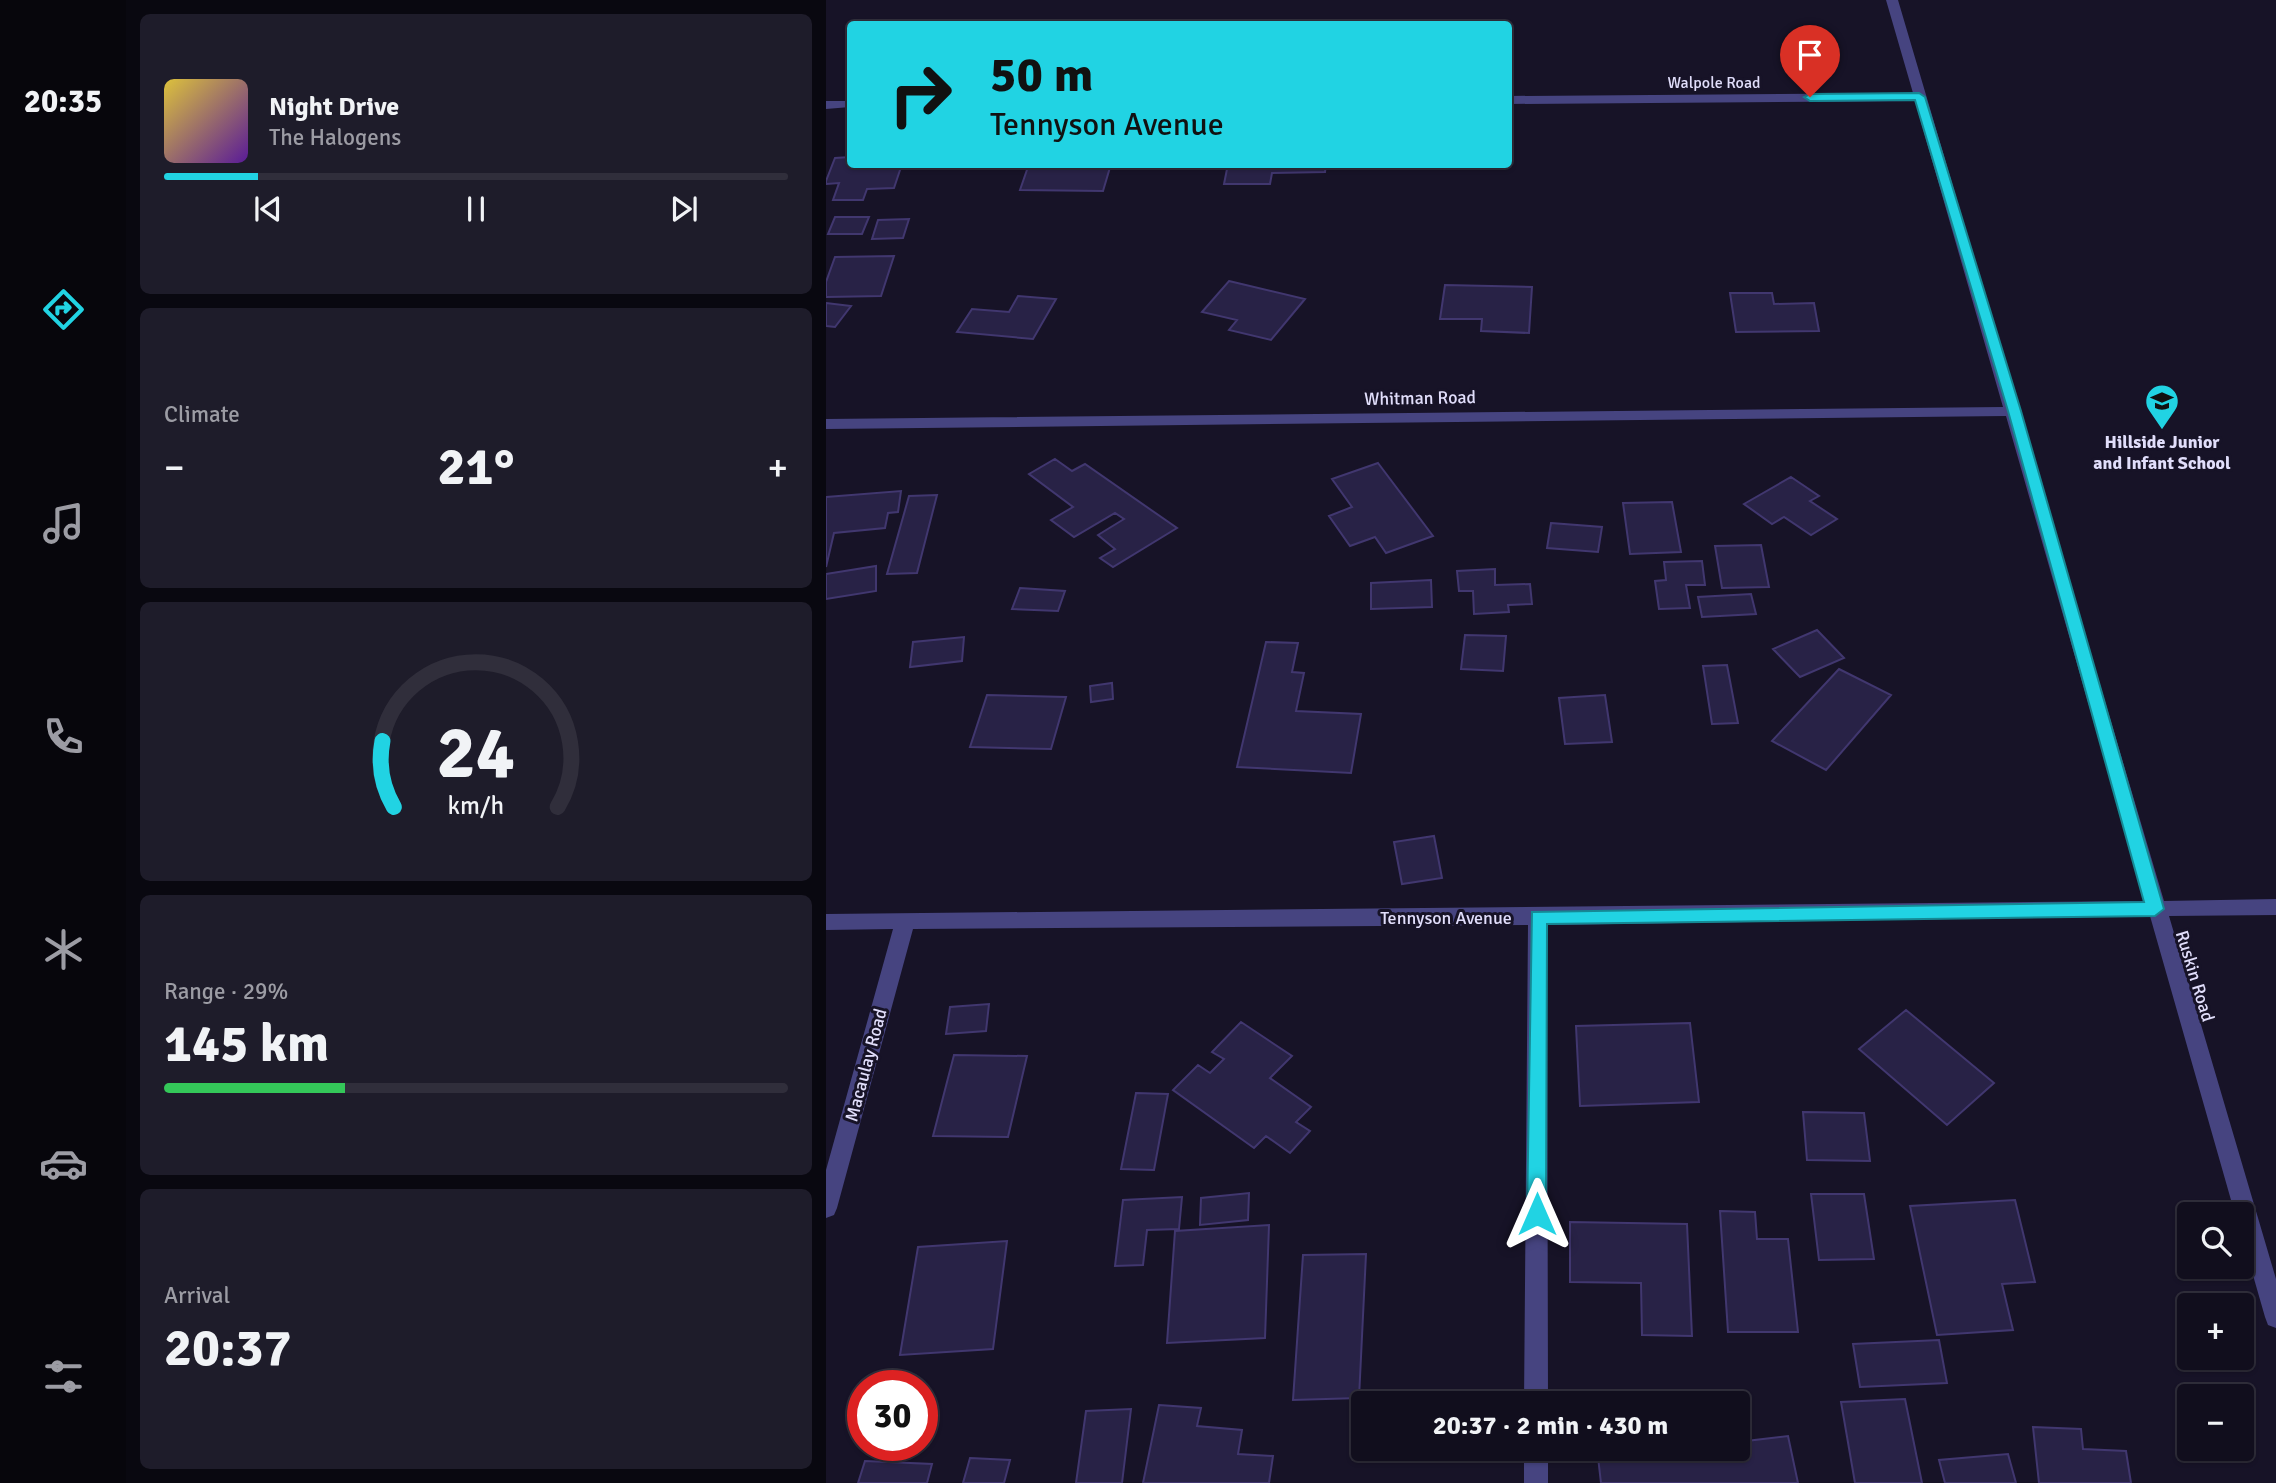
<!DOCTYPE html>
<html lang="en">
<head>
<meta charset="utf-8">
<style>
	:root { --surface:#110e1d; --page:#1e1c2a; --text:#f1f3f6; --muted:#9c9ca4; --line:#302e3b; --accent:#21d3e3 }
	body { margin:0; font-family:Signika,sans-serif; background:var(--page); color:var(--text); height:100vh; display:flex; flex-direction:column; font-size:26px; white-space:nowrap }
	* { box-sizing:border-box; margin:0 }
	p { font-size:23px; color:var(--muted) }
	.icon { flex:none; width:38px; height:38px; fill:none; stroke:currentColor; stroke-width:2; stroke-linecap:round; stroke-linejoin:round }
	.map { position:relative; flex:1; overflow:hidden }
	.sheet { display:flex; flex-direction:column; gap:14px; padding:14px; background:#090810; width:700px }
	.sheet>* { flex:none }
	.top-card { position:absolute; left:21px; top:21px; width:665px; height:147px; border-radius:7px; box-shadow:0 2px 5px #0004,0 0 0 2px var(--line); background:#21d3e3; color:#111; overflow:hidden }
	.fabs { position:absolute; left:1351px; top:1202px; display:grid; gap:14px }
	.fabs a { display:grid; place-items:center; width:77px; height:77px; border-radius:7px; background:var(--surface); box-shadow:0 2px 5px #0004,0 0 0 2px var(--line); font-size:35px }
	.speed { position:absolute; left:21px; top:1370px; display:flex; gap:14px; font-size:35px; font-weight:700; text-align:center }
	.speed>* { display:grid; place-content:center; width:91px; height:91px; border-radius:50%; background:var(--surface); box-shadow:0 2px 5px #0004,0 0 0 2px var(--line); line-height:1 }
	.speed .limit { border:10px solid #d22; background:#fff; color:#111 }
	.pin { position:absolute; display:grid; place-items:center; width:60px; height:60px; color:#fff; margin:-72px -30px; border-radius:50% 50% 50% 0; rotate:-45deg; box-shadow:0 0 7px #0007 }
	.pin .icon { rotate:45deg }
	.me { position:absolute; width:77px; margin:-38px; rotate:0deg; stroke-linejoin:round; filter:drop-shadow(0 0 5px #0008) }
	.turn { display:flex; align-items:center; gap:24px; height:147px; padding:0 28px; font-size:32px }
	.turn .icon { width:91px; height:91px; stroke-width:2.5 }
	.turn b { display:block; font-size:49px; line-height:60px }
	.big { font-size:52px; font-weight:700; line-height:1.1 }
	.sheet .widget { flex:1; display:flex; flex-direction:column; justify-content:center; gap:10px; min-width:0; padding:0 24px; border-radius:10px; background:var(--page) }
	.sheet .dial { align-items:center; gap:0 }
	.dial svg { height:182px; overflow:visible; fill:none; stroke:var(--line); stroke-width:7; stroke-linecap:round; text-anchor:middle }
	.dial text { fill:var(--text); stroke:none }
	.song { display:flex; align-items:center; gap:21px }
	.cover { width:84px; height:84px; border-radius:10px; background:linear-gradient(135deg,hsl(50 70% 55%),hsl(270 70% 35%)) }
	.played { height:7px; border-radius:4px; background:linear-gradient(90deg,var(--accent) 15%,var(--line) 15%) }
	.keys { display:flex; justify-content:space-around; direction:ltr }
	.heat { display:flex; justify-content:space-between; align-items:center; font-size:38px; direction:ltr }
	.charge { height:10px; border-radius:5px; background:linear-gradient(90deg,#34c759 29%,var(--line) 0) }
	.trip { position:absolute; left:525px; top:1391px; width:399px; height:70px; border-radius:7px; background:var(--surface); box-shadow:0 2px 5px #0004,0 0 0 2px var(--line); font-weight:700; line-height:70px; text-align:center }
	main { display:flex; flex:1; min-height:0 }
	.tabs { display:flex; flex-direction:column; width:126px; justify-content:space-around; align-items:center; background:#07060c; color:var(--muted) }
	.tabs .icon { width:49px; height:49px }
	.tabs .on { color:var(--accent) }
	.tabs b { font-size:32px; color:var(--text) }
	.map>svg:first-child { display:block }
	.building { fill:#282246; stroke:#41376f; stroke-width:2 }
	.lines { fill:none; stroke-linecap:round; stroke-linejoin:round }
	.minor { fill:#464480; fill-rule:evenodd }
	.route { fill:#21d3e3; stroke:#158994; stroke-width:2 }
	.labels { text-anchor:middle; stroke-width:6; stroke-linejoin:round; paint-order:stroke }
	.far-street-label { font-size:16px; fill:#e1defb; stroke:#171327 }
	.street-label { font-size:18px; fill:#e1defb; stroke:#171327 }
	.poi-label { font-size:18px; font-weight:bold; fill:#e1defb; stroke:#171327 }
</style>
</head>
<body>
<main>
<nav class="tabs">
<b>20:35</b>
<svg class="icon on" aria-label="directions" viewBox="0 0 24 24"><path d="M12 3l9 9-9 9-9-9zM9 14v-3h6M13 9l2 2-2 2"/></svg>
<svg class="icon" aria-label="music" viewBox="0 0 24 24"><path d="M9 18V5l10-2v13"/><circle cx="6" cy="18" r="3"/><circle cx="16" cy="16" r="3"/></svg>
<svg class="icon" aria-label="phone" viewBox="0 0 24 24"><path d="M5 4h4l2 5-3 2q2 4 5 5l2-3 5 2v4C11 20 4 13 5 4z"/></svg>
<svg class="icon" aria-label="climate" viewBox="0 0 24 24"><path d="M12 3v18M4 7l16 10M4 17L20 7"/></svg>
<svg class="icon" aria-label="car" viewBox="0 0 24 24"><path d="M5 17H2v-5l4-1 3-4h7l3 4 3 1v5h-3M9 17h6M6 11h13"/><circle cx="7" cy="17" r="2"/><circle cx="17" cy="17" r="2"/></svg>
<svg class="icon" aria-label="filters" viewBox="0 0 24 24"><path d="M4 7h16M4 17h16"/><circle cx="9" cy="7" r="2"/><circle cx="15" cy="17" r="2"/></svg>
</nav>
<section class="sheet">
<div class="widget">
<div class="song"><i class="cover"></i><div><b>Night Drive</b><p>The Halogens</p></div></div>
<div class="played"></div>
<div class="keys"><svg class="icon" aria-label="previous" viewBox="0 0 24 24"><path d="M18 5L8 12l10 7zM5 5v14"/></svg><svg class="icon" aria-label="pause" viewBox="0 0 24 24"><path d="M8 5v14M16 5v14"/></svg><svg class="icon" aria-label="next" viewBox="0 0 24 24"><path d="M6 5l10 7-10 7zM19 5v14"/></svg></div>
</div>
<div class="widget"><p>Climate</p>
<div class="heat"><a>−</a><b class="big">21°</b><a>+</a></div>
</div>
<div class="widget dial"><svg viewBox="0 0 100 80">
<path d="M14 69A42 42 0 1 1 86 69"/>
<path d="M14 69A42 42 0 0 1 9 40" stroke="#21d3e3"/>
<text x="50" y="56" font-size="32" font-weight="700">24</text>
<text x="50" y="72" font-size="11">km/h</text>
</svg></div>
<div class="widget"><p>Range · 29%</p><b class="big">145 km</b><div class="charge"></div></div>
<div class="widget"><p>Arrival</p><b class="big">20:37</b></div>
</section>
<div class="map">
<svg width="1450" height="1483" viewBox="0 0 1450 1483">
	<rect width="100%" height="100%" fill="#171327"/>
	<path class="building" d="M 24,157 L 24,164 L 76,164 L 68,188 L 41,189 L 37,200 L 7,200 L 13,183 L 0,184 L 0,181 L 9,158 Z
		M 203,164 L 285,164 L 277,191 L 194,190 Z
		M 402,164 L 500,164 L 499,172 L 446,173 L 444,184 L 398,184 Z
		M 9,217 L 43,217 L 36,234 L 2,234 Z
		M 83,219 L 77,238 L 46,239 L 52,220 Z
		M 68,256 L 55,296 L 0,297 L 0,282 L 9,257 Z
		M 403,281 L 479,299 L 445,340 L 403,330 L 411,320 L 376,312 Z
		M 619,285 L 706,287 L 703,333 L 655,331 L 656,319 L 614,319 Z
		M 904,293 L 946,293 L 948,304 L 988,303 L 993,331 L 910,332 Z
		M 192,296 L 230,299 L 207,339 L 131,332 L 146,309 L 183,312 Z
		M 0,303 L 25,306 L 9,327 L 0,326 Z
		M 229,459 L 246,471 L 259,464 L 351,528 L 287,567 L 274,558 L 289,549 L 272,535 L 298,519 L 289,513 L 248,537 L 225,520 L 247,507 L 203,474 Z
		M 552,463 L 607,536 L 560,553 L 549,537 L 524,546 L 503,516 L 526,507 L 506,479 Z
		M 965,477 L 993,496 L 984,501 L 1011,519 L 985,535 L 958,517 L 946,524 L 918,504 Z
		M 75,491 L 72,512 L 62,513 L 59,528 L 8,533 L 0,567 L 0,497 Z
		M 111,495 L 91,573 L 61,574 L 83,496 Z
		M 846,502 L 855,552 L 804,554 L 797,503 Z
		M 725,523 L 776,527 L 772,552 L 721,548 Z
		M 935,545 L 943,587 L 896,588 L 889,546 Z
		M 876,561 L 879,585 L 860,585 L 864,608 L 833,609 L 829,581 L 840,580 L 838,562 Z
		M 50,566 L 50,591 L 0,599 L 0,574 Z
		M 669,569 L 669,585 L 704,584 L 706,604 L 682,605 L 683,612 L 648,614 L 647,591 L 633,591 L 631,571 Z
		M 605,580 L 606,607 L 545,609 L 545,583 Z
		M 194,588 L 239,591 L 232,611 L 186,609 Z
		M 925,594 L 930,614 L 876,617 L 872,597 Z
		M 991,630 L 1018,658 L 974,677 L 947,649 Z
		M 639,635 L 680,636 L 677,671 L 635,669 Z
		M 138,637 L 136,661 L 84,667 L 87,642 Z
		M 440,642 L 472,643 L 466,672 L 478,673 L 470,711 L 535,714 L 525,773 L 411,767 Z
		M 901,665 L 912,723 L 886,724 L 877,666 Z
		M 1013,669 L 1065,695 L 1000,770 L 946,741 Z
		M 286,683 L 287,699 L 265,702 L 264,686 Z
		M 161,695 L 240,697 L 225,749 L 144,747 Z
		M 779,695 L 786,742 L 739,744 L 733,698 Z
		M 608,836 L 616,878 L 576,884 L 568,842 Z
		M 163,1004 L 160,1031 L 120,1034 L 124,1007 Z
		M 1080,1010 L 1168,1083 L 1121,1125 L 1033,1049 Z
		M 415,1022 L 466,1056 L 444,1078 L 485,1107 L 470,1122 L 484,1131 L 464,1153 L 440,1136 L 428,1148 L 347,1090 L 372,1065 L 384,1073 L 398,1059 L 386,1052 Z
		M 864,1023 L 873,1102 L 754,1106 L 750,1026 Z
		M 128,1055 L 201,1056 L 182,1137 L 107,1136 Z
		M 310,1093 L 342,1094 L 328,1170 L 295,1169 Z
		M 977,1112 L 1038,1113 L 1044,1161 L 981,1160 Z
		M 423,1193 L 422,1220 L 374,1225 L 375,1198 Z
		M 985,1194 L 1038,1194 L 1048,1259 L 993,1260 Z
		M 356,1197 L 353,1229 L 321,1230 L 317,1265 L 289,1266 L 297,1200 Z
		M 1189,1200 L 1209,1282 L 1176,1284 L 1187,1330 L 1111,1335 L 1084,1206 Z
		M 894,1211 L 929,1212 L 931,1239 L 962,1239 L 972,1332 L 902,1332 Z
		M 744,1222 L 861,1224 L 866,1336 L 816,1335 L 815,1283 L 744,1282 Z
		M 443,1225 L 439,1338 L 341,1343 L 349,1231 Z
		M 181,1241 L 167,1349 L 74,1355 L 92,1247 Z
		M 540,1254 L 533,1398 L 467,1400 L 477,1255 Z
		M 1113,1340 L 1121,1383 L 1034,1387 L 1027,1344 Z
		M 1079,1399 L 1096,1483 L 1029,1483 L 1015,1402 Z
		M 333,1405 L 375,1408 L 371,1426 L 416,1430 L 412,1454 L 447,1456 L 443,1483 L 317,1483 Z
		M 305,1409 L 296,1483 L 250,1483 L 260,1411 Z
		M 1207,1427 L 1255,1429 L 1257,1449 L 1300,1451 L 1305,1483 L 1213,1483 Z
		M 962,1436 L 972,1483 L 775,1483 L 772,1457 L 844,1449 L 912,1449 L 912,1442 Z
		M 1182,1454 L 1190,1483 L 1119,1483 L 1113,1460 Z
		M 144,1458 L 184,1460 L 178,1483 L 137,1483 Z
		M 39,1461 L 106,1464 L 101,1483 L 32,1483 Z"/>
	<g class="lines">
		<path class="minor" d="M 1060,0 L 1072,0 L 1192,407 L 1196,411 L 1194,414 L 1338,901 L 1450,899 L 1450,915 L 1343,916 L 1450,1279 L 1450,1328 L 1442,1325 L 1439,1317 L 1416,1237 L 1416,1214 L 1409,1214 L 1324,916 L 721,925 L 722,1404 L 698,1404 L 702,925 L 87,929 L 11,1208 L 8,1215 L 0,1218 L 0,1170 L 67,929 L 0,930 L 0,914 L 1319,901 L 1180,416 L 0,429 L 0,419 L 1177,407 L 1089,101 L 682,104 L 682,96 L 1087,93 Z
			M 0,101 L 24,101 L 24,107 L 0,109 Z
			M 698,1449 L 722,1449 L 722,1483 L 698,1483 Z"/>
	</g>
	<path class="route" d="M 1093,93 L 1099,97 L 1195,411 L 1338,909 L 1329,916 L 721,924 L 720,1214 L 718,1221 L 711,1223 L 704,1221 L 701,1214 L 706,912 L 1318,902 L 1182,411 L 1089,100 L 984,101 L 978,97 L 984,94 Z"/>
	<defs>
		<g id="school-pin" transform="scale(1.75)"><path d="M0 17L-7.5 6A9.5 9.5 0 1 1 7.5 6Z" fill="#21d3e3" stroke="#171327"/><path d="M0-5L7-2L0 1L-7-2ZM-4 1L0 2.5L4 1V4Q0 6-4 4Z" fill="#111"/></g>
	</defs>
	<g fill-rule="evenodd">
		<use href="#school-pin" x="1336" y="401"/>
	</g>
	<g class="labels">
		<g class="far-street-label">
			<text x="888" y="88">Walpole Road</text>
		</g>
		<g class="street-label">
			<text transform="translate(594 398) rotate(-1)" y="6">Whitman Road</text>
			<text x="620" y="924">Tennyson Avenue</text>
			<text transform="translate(1369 976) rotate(73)" y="6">Ruskin Road</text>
			<text transform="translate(40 1065) rotate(-75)" y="6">Macaulay Road</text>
		</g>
		<g class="poi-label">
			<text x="1336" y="448">Hillside Junior<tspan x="1336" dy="21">and Infant School</tspan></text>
		</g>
	</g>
</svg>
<div class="fabs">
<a><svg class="icon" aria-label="search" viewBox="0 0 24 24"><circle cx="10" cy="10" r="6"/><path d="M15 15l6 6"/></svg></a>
<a>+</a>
<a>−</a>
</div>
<div class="speed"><div class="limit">30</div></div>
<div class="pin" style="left:984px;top:97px;background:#d93025"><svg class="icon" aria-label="arrive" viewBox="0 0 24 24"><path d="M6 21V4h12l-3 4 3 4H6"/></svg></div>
<svg class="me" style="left:711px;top:1214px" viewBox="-20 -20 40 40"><path d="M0-17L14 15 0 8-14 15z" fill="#21d3e3" stroke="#fff" stroke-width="4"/></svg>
<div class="trip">20:37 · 2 min · 430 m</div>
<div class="top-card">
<div class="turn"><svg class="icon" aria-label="right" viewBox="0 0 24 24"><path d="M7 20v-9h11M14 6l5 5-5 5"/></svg><div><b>50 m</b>Tennyson Avenue</div></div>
</div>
</div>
</main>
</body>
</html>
